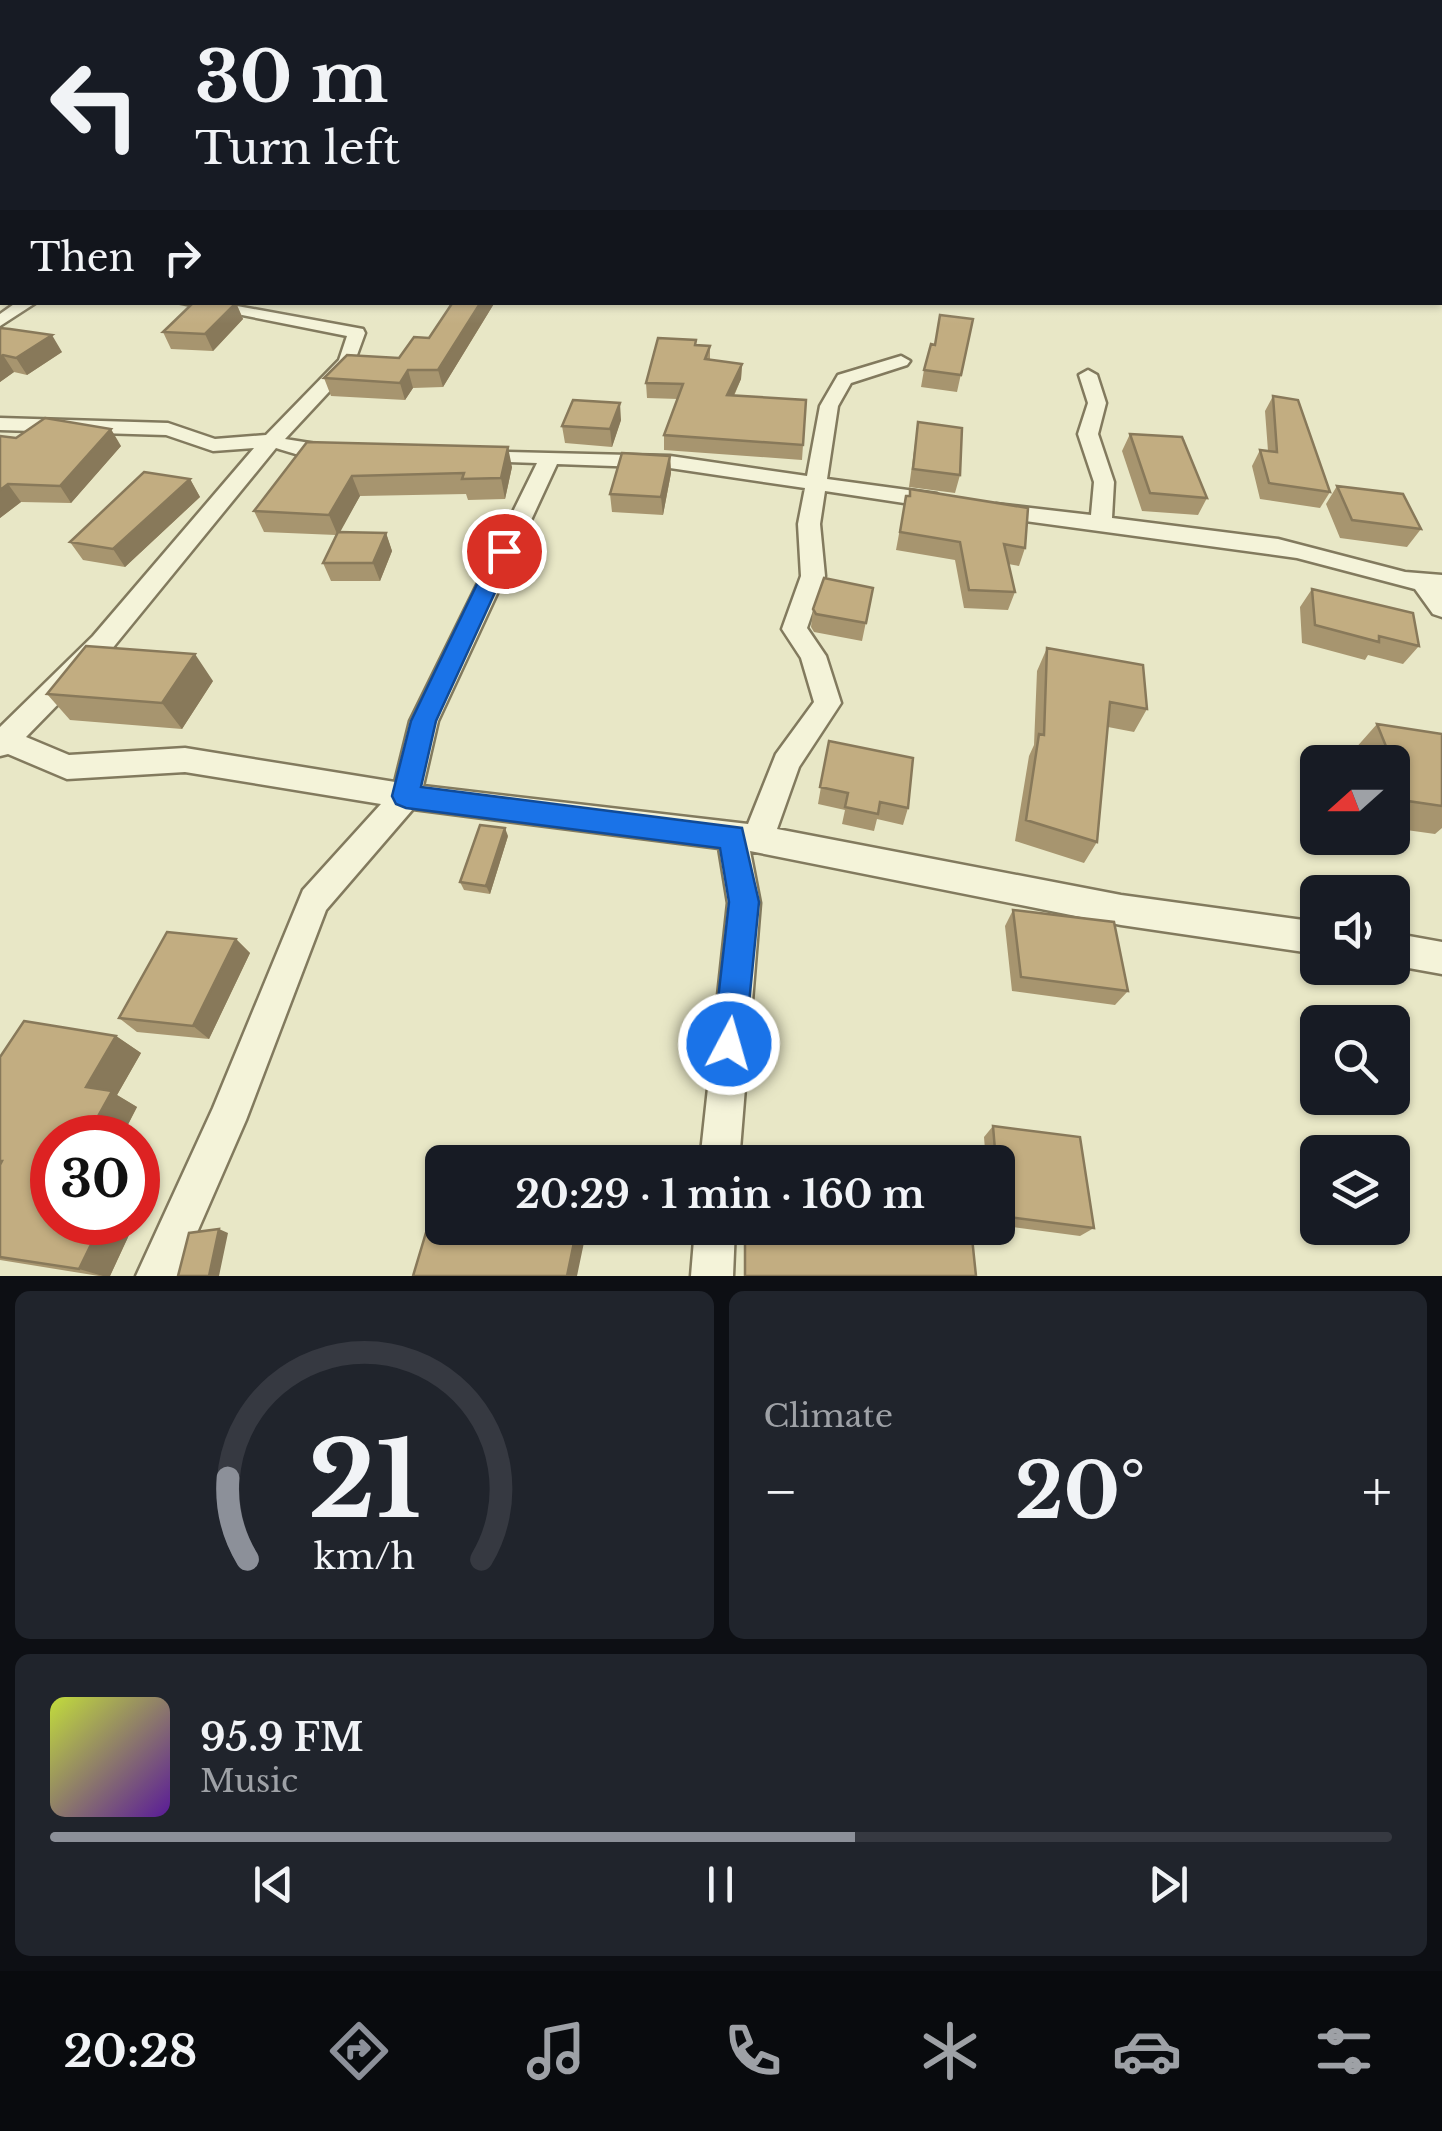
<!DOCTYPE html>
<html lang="en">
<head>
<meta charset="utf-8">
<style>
	:root { --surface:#171b24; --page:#20242c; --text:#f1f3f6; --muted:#9ea1a6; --line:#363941; --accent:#8c9099 }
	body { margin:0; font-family:"Libre Baskerville",serif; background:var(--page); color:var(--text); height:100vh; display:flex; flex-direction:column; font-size:38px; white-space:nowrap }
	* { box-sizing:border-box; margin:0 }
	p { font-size:32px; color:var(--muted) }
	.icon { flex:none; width:55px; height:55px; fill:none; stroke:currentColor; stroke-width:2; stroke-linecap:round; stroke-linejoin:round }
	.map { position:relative; height:1276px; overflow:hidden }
	.drawer { display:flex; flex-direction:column; gap:15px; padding:15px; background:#0d0f14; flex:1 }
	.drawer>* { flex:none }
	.guide { position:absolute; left:0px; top:0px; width:1442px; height:305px; box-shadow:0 2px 8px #0004; background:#171b24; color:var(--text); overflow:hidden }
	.needle { width:65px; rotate:249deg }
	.controls { position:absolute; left:1300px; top:745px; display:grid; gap:20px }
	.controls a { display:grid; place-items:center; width:110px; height:110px; border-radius:15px; background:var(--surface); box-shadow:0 2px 8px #0004; font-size:50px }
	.speed { position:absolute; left:30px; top:1115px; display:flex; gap:20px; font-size:50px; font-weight:700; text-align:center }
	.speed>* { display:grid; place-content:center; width:130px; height:130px; border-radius:50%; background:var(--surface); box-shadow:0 2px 8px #0004; line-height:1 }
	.speed .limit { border:15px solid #d22; background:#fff; color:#111 }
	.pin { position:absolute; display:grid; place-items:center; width:85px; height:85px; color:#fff; margin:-42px; border:5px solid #fff; border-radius:50%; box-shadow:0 2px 10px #0007 }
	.me { position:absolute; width:110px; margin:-55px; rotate:6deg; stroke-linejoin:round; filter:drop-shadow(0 0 8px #0008) }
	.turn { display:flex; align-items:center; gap:35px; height:210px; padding:0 30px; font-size:45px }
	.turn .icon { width:130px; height:130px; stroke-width:2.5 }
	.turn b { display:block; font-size:70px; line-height:85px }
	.then { display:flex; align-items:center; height:95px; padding:0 30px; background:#0003; gap:20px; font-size:38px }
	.big { font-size:75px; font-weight:800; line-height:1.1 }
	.drawer .card { flex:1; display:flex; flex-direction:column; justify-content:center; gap:15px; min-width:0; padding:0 35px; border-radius:15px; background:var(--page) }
	.drawer .dial { align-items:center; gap:0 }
	.dial svg { height:260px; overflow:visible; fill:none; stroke:var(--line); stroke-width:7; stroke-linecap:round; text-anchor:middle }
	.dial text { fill:var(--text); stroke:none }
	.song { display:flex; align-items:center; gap:30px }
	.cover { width:120px; height:120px; border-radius:15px; background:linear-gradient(135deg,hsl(70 70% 55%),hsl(270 70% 35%)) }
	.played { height:10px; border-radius:5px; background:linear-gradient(90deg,var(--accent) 60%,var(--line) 60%) }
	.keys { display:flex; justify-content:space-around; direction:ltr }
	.heat { display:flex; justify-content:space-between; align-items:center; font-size:55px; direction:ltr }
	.drawer .tiles { flex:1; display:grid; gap:15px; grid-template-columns:1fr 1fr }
	.card:last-child { grid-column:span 2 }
	.trip { position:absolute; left:425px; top:1145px; width:590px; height:100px; border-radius:15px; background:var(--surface); box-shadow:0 2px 8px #0004; font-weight:800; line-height:100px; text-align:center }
	.tabs { display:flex; height:160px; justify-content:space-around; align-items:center; background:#090b0e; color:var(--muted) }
	.tabs .icon { width:70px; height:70px }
	.tabs .current { color:var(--accent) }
	.tabs b { font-size:45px; color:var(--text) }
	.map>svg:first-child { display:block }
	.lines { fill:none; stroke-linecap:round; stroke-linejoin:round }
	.minor-casing { stroke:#827a5e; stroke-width:5 }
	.minor { fill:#f4f3d9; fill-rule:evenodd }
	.wall { fill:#a7956f }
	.shaded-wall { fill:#88795a }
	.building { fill:#c2ad81; stroke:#88795a; stroke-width:2.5 }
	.route { fill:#1a73e8; stroke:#114b97; stroke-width:2.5 }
</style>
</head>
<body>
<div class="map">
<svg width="1442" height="1276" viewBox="0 0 1442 1276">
	<rect width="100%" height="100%" fill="#e8e7c6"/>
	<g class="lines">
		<g class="minor-casing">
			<path id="minor" d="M 2,187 L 2,195 L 0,196 L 0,188 Z
				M 1440,190 L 1442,191 L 1442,199 L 1440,198 Z
				M 17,302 L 37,302 L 0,326 L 0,314 Z
				M 177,302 L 215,302 L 363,329 L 365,333 L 353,366 L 285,439 L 335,447 L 345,453 C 327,467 297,454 276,448 L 111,650 L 26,737 L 69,755 L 185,748 L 395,782 L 410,721 L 537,463 L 475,461 L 465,455 L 468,451 L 670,456 L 807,476 L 820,406 L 838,375 L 901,356 L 910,361 L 907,365 L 851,383 L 838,406 L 827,479 L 937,494 L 948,501 L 937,508 L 825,491 L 820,524 L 825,576 L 807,628 L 826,656 L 841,703 L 799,767 L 777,829 L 1121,895 L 1318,922 L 1318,954 L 1121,925 L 750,851 L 760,903 L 739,1162 L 700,1162 L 728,903 L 719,848 L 413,809 L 326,910 L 246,1120 L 178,1276 L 136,1276 L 213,1108 L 303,890 L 381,804 L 185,772 L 67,779 L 8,754 L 0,756 L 0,727 L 93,636 L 254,448 L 213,451 L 166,435 L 0,430 L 0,418 L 168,423 L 215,439 L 266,435 L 339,360 L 347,336 ZM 557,464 L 670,468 L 805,488 L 798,524 L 801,576 L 782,629 L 801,658 L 814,702 L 776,754 L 748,824 L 423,786 L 438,721 Z
				M 1088,370 L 1097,375 L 1106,403 L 1098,434 L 1114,482 L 1112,518 L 1278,539 L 1405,572 L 1442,575 L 1442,617 L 1433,614 L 1415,589 L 1297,558 L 988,516 L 985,511 L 996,504 L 1091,515 L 1094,482 L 1078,434 L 1088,403 L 1079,375 Z
				M 1392,933 L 1442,942 L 1442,974 L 1392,965 Z
				M 695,1228 L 735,1228 L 733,1276 L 691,1276 Z"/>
		</g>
		<use href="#minor" class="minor"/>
	</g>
	<path class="wall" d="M 453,302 L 495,302 L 443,387 L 413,388 L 405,400 L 331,396 L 324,378 L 399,358 L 429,338 Z
		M 236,303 L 243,319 L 213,351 L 171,349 L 163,332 Z
		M 973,319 L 957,392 L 921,387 L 924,370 L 934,345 Z
		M 0,328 L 62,352 L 27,375 L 14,372 L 0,382 Z
		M 696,345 L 710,346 L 710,360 L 742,364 L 741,379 L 734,396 L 806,400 L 802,460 L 664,450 L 664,435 L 678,399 L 647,398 L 646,383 Z
		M 1273,396 L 1330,492 L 1320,508 L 1260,499 L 1252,466 L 1260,450 L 1268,451 L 1265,411 Z
		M 621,420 L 612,447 L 565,443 L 562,426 Z
		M 918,422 L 960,475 L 955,493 L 909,487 Z
		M 1130,434 L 1207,498 L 1198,515 L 1142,511 L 1122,451 Z
		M 0,436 L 16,438 L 121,446 L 71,503 L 21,502 L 0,518 Z
		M 307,442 L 512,467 L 505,499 L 468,500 L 466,494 L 360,496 L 339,532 L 386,533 L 392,551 L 380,581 L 331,581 L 323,563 L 336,535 L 264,532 L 254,511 Z
		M 670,456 L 671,473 L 663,515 L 612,512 L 610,494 Z
		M 190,479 L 200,497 L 125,567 L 83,560 L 70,542 Z
		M 1337,486 L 1421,529 L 1407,547 L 1340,538 L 1326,504 Z
		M 906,496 L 1025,548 L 1019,566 L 1008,564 L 1015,592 L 1008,610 L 964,608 L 955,560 L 896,550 Z
		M 873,588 L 862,641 L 814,632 L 811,627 L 813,609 Z
		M 1312,589 L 1419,646 L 1403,664 L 1368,655 L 1365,660 L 1302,643 L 1300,607 Z
		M 1047,648 L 1147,709 L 1134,732 L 1108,727 L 1097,842 L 1084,863 L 1015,841 L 1029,756 L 1034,745 L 1037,671 Z
		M 213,681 L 182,729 L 70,720 L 47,694 Z
		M 1377,724 L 1442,734 L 1442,828 L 1435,834 L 1392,828 L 1392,762 L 1358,762 L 1354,750 Z
		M 829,741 L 908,808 L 903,825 L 877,819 L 874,831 L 842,824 L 845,810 L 818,804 Z
		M 508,836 L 490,894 L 464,890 L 460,882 Z
		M 1013,910 L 1128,991 L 1115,1005 L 1012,991 L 1005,926 Z
		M 236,939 L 250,953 L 209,1039 L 137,1032 L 119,1018 Z
		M 116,1036 L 141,1053 L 117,1095 L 137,1107 L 121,1138 L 52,1138 L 52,1222 L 135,1222 L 110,1276 L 99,1276 L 0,1260 L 0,1057 Z
		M 993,1126 L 1094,1228 L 1080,1236 L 998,1225 L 998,1162 L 986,1162 L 984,1137 Z
		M 877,1228 L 971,1228 L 976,1276 L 744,1276 L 745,1237 L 877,1240 Z"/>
	<path class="shaded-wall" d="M 481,302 L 495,302 L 443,387 L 438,370 Z
		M 236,303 L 243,319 L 213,351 L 205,334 Z
		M 52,335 L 62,352 L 27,375 L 16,358 Z
		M 3,355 L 14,372 L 0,382 L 0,357 Z
		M 742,364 L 741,379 L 727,410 L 727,395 Z
		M 408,370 L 413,388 L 405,400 L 400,383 Z
		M 620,403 L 621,420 L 612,447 L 610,429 Z
		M 111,429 L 121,446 L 71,503 L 60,486 Z
		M 508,447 L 512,467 L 505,499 L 501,478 Z
		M 670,456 L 671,473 L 663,515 L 661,497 Z
		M 352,476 L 360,496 L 338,536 L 329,515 Z
		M 190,479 L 200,497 L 125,567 L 113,549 Z
		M 8,484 L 21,502 L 0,518 L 0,490 Z
		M 386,533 L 392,551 L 380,581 L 373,563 Z
		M 195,654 L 213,681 L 182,729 L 162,703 Z
		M 505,828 L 508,836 L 490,894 L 486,886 Z
		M 236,939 L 250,953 L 209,1039 L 193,1026 Z
		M 116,1036 L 141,1053 L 117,1095 L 137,1107 L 121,1138 L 89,1138 L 87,1136 L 86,1087 Z
		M 66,1132 L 78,1138 L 63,1138 Z
		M 52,1155 L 52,1195 L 33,1188 Z
		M 102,1222 L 135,1222 L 110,1276 L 103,1276 L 79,1269 Z
		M 577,1228 L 587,1228 L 577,1276 L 567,1276 Z
		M 219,1229 L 228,1233 L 219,1276 L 209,1276 Z"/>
	<path class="building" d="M 194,302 L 236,303 L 205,334 L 163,332 Z
		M 453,302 L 481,302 L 438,370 L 408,370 L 400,383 L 324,378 L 347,355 L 399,358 L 414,337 L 429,338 Z
		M 940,315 L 973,319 L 961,375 L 924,370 L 931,344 L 935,345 Z
		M 0,328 L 10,329 L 52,335 L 16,358 L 3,355 L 0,357 Z
		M 658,338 L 696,340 L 695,345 L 710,346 L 705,359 L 742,364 L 727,395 L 806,400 L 803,445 L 664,435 L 683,384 L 646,383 Z
		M 1273,396 L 1298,400 L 1330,492 L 1269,483 L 1260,450 L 1277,452 Z
		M 573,400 L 620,403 L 610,429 L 562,426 Z
		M 45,418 L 111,429 L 60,486 L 8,484 L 0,490 L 0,436 L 16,438 Z
		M 918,422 L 962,428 L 960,475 L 913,469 Z
		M 1130,434 L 1182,437 L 1207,498 L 1150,493 Z
		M 307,442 L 508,447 L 501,478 L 462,479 L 464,473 L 352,476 L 329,515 L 254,511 Z
		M 622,453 L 670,456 L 661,497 L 610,494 Z
		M 144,472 L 190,479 L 113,549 L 70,542 Z
		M 1337,486 L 1403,494 L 1421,529 L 1352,520 Z
		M 910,489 L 1028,508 L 1025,548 L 1004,544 L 1015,592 L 969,590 L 960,542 L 900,532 L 906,496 L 910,496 Z
		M 338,532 L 386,533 L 373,563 L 323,563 Z
		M 824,578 L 873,588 L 866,623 L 816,614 L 813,609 Z
		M 1312,589 L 1413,613 L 1419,646 L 1379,636 L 1379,642 L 1315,625 Z
		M 86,646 L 195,654 L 162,703 L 47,694 Z
		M 1047,648 L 1143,665 L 1147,709 L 1110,702 L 1097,842 L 1026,820 L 1039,734 L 1044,735 Z
		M 1377,724 L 1442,734 L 1442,806 L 1408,801 Z
		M 829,741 L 913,758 L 908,808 L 880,802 L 878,814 L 845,807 L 848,793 L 820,787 Z
		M 480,825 L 505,828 L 486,886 L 460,882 Z
		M 1013,910 L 1114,922 L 1128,991 L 1021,977 Z
		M 167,932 L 236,939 L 193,1026 L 119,1018 Z
		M 24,1021 L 116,1036 L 86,1087 L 112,1091 L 87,1136 L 66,1132 L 63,1138 L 52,1138 L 52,1155 L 33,1188 L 52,1191 L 52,1222 L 102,1222 L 79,1269 L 0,1257 L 0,1165 L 2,1161 L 0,1161 L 0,1057 Z
		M 993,1126 L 1080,1137 L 1094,1228 L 1001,1216 L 998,1162 L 996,1162 Z
		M 442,1179 L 442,1228 L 577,1228 L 567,1276 L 413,1276 Z
		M 884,1228 L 971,1228 L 976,1276 L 745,1276 L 745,1237 L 884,1240 Z
		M 219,1229 L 209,1276 L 178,1276 L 189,1233 Z"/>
	<linearGradient id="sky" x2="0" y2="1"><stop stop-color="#8eb8d6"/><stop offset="0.45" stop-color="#f5f4e5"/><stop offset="1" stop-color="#f5f4e5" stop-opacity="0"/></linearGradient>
	<rect width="1442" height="324" fill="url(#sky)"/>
	<path class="route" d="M 504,544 L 514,551 L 436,721 L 421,787 L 742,828 L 759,902 L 745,1044 L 741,1056 L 729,1061 L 717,1056 L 713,1044 L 729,902 L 720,848 L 406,808 L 396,804 L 392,796 L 411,721 L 493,551 Z"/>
</svg>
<div class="controls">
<a><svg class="needle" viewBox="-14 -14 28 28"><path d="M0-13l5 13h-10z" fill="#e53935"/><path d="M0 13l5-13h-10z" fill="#9ea1a6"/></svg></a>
<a><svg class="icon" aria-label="sound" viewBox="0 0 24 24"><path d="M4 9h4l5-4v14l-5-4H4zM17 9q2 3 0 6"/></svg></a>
<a><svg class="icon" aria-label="search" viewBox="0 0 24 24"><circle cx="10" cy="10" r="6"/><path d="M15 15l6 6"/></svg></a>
<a><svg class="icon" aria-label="layers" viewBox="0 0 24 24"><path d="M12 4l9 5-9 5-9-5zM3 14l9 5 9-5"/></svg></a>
</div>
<div class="speed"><div class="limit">30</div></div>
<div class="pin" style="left:504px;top:551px;background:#d93025"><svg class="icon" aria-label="arrive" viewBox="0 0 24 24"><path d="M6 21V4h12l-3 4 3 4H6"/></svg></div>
<svg class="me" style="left:729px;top:1044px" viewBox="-20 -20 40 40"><circle r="17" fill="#1a73e8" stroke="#fff" stroke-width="3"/><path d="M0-11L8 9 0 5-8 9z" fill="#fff"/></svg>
<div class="trip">20:29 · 1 min · 160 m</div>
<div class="guide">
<div class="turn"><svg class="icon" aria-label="left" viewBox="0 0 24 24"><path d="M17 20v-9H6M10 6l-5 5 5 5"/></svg><div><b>30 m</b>Turn left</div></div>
<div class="then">Then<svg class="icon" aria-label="right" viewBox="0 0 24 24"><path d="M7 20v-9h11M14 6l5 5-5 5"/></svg></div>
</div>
</div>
<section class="drawer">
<div class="tiles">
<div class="card dial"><svg viewBox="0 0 100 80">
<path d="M14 69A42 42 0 1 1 86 69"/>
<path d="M14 69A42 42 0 0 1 8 44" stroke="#8c9099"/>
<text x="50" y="56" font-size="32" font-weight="700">21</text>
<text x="50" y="72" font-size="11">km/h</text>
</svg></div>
<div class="card"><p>Climate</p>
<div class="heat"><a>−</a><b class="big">20°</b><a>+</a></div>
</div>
<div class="card">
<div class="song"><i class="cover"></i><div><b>95.9 FM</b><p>Music</p></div></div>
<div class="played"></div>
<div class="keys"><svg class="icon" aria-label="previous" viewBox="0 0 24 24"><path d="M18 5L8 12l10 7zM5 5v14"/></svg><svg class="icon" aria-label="pause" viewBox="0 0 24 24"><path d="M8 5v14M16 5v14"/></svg><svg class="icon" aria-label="next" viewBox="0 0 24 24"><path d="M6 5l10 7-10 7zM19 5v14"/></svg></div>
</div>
</div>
</section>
<nav class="tabs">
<b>20:28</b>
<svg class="icon current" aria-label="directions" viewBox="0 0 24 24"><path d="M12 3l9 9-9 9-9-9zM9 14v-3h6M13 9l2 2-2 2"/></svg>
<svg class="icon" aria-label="music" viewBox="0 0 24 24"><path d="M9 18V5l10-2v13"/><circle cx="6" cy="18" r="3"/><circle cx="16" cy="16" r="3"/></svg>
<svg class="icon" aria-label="phone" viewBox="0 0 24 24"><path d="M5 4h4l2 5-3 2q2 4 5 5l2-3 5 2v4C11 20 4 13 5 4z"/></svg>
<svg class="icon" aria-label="climate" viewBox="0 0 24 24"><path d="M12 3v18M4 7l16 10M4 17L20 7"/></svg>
<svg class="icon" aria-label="car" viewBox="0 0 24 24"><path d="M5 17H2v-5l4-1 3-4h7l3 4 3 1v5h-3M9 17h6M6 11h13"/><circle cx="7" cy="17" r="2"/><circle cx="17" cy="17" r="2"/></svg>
<svg class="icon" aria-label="filters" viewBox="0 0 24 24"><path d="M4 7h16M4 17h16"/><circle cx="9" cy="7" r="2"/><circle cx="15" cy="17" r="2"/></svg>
</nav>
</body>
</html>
